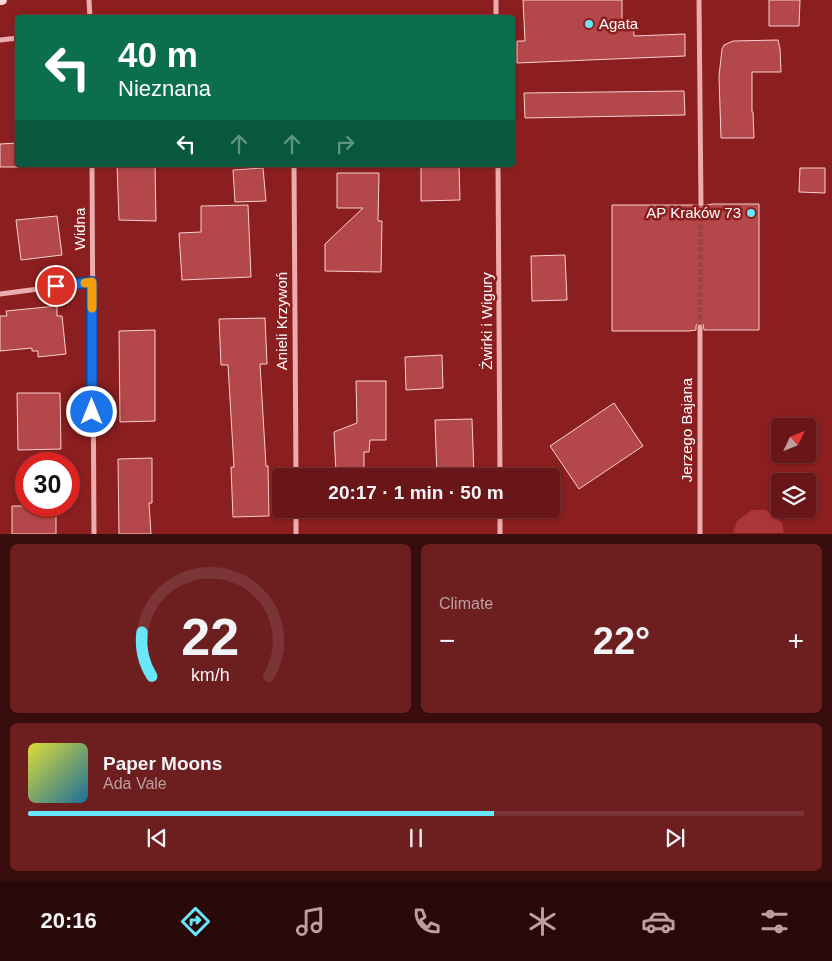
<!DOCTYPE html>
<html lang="en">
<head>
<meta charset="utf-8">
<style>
	:root { --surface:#681617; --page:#6d1f20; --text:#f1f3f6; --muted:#bd9fa1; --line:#7b3536; --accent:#6ae6fa }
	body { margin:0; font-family:Arial,sans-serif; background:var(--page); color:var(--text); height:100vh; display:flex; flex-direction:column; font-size:19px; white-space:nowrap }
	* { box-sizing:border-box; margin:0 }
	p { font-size:16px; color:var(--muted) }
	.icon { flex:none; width:28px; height:28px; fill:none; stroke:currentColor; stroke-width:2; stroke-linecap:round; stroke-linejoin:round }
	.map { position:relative; height:534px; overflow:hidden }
	.drawer { display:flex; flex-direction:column; gap:10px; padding:10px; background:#390c0d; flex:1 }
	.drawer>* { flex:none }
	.hud { position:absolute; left:15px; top:15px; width:500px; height:152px; border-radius:5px; box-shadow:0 1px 4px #0004,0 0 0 1px var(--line); background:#0b6e4f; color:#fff; overflow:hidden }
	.needle { width:32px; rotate:47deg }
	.buttons { position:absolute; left:771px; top:418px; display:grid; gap:10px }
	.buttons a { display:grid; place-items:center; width:45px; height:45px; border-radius:5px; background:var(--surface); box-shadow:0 1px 4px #0004,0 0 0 1px var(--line); font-size:25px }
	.speed { position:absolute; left:15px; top:452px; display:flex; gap:10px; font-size:25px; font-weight:700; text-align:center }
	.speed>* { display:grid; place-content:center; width:65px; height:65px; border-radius:50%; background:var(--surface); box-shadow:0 1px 4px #0004,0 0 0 1px var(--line); line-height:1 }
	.speed .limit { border:8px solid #d22; background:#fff; color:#111 }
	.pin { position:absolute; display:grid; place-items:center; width:42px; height:42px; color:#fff; margin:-21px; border:2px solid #fff; border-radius:50%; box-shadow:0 1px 5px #0007 }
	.me { position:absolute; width:55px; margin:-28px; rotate:0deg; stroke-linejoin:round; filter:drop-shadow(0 0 4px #0008) }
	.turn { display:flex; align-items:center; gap:18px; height:105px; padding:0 20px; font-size:22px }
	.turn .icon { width:65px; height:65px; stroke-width:2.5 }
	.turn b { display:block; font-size:35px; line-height:42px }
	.lanes { display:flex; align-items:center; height:48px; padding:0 20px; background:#0003; justify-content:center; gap:25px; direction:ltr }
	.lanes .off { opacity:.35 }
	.big { font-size:38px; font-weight:800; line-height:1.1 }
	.drawer .widget { flex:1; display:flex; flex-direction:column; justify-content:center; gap:8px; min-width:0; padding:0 18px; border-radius:8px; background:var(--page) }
	.drawer .dial { align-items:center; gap:0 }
	.dial svg { height:130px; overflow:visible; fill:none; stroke:var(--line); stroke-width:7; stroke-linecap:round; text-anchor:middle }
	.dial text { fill:var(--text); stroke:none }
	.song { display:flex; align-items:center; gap:15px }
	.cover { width:60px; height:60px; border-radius:8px; background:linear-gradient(135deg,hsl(60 70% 55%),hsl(200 70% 35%)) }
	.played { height:5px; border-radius:2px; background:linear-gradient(90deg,var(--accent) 60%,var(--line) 60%) }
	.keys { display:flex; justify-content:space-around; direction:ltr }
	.heat { display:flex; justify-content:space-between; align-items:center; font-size:28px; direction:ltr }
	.drawer .tiles { flex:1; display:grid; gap:10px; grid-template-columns:1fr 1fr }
	.widget:last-child { grid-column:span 2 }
	.trip { position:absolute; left:272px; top:468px; width:288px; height:50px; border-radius:5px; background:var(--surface); box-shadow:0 1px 4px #0004,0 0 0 1px var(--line); font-weight:800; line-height:50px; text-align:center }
	.tabs { display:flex; height:80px; justify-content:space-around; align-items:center; background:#2a0909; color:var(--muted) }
	.tabs .icon { width:35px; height:35px }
	.tabs .current { color:var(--accent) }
	.tabs b { font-size:22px; color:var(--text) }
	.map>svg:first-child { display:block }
	.green { fill:#ab3537 }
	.building { fill:#b34749; stroke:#f9d0d1 }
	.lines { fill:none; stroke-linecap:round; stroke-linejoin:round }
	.street-tunnel { stroke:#9c4041; stroke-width:5; stroke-dasharray:5 2.5; stroke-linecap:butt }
	.street { stroke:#ecabac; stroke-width:5 }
	.secondary { stroke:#f9d7d7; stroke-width:10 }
	.route-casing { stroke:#114b97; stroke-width:12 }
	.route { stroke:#1a73e8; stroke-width:9 }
	.slow { stroke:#f59e0b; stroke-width:9 }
	.poi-dot { fill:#6ae6fa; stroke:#8b1e1f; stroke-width:2 }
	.labels { text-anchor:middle; stroke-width:5; stroke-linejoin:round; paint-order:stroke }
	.poi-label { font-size:15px; fill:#fff; stroke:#8b1e1f; text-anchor:start }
	.street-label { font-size:15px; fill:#fff; stroke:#8b1e1f }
</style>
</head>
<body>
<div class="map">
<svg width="832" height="534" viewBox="0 0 832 534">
	<rect width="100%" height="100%" fill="#8b1e1f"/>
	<path class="green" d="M 752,510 L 766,510 L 782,523 L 784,533 L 733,533 L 737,521 Z"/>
	<path class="building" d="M 523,0 L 622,0 L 622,20 L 633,19 L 634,36 L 685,34 L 685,56 L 517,63 L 517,41 L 525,41 Z
		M 769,0 L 800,0 L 799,26 L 769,26 Z
		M 778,40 L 780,49 L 781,72 L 752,72 L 752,112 L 753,112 L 754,138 L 721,138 L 719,76 L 722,49 L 724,45 L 733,41 Z
		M 684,91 L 685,115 L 525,118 L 524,93 Z
		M 18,143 L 18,167 L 0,167 L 0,144 Z
		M 117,165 L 155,165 L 156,221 L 119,220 Z
		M 421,165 L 459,165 L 460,200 L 421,201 Z
		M 263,168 L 266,201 L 235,202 L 233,170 Z
		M 800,168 L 825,168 L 825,193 L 799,192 Z
		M 337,173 L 379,173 L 378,221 L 382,221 L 381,272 L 325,271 L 325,244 L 363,208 L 337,208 Z
		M 714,204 L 759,204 L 759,330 L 704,330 L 703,324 L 700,323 L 696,325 L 696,330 L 689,331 L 612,331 L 612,205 L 697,205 L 701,208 L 705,205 Z
		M 248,205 L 251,277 L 182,280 L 179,233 L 201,232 L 201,206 Z
		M 57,216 L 62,255 L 21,260 L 16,220 Z
		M 565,255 L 567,300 L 532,301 L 531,256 Z
		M 57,306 L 57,316 L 62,316 L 66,354 L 38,357 L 38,351 L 32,351 L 32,348 L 0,351 L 0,316 L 7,316 L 6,311 Z
		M 265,318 L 267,364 L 260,364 L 266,466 L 268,466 L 269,516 L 233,517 L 231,467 L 234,467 L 228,365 L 221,365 L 219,319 Z
		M 155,330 L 155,421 L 120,422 L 119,331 Z
		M 442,355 L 443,388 L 406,390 L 405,357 Z
		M 356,381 L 386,381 L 386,440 L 370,440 L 369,452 L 364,452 L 364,476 L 326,476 L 326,472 L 336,473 L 334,432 L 357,423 Z
		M 17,393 L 60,393 L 61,449 L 18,450 Z
		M 614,403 L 643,446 L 579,489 L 550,446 Z
		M 472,419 L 474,476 L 437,476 L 435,420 Z
		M 152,458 L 152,503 L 149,503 L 151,534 L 119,534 L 118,459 Z
		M 12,506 L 56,506 L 56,534 L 12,534 Z
		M 325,509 L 364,509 L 364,512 L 325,512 Z"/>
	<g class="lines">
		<path class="street-tunnel" d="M 700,327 L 701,204"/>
		<path class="street" d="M 89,0 L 90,18
			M 496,0 L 496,18
			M 699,0 L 701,204
			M 0,40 L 18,38
			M 92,165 L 94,534
			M 294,165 L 296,476
			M 498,165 L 500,476
			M 0,294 L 92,282
			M 700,327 L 700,534
			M 296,509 L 296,534
			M 500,509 L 500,534"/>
		<path class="secondary" d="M 0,0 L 2,0"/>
	</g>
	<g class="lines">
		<g class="route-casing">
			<path id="route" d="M 56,286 L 92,282 L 92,412"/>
		</g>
		<use href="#route" class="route"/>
		<path class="slow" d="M 85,283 L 92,282 L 92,308"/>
	</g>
	<g class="poi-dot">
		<circle cx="589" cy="24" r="5"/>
		<circle cx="751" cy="213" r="5"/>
	</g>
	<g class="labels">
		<g class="poi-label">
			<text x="599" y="29">Agata</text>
			<text x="741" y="218" text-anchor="end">AP Kraków 73</text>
		</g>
		<g class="street-label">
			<text transform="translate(80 229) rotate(-90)" y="5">Widna</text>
			<text transform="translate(282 321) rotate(-90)" y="5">Anieli Krzywoń</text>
			<text transform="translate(487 321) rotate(-90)" y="5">Żwirki i Wigury</text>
			<text transform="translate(687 430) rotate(-90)" y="5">Jerzego Bajana</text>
		</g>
	</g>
</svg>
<div class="buttons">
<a><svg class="needle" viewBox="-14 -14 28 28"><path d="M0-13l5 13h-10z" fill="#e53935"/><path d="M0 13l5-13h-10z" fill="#bd9fa1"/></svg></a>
<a><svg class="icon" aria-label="layers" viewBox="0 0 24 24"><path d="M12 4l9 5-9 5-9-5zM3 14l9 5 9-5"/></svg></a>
</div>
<div class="speed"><div class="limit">30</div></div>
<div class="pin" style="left:56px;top:286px;background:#d93025"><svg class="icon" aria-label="arrive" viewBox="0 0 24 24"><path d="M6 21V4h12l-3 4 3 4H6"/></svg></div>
<svg class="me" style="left:92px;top:412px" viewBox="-20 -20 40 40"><circle r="17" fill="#1a73e8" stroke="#fff" stroke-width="3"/><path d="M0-11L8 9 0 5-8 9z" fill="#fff"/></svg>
<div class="trip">20:17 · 1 min · 50 m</div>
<div class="hud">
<div class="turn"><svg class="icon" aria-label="left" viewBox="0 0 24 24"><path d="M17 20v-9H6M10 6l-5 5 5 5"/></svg><div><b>40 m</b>Nieznana</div></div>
<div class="lanes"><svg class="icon" aria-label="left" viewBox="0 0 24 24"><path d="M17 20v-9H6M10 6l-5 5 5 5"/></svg><svg class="icon off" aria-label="ahead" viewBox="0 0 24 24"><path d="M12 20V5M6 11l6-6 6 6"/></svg><svg class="icon off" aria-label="ahead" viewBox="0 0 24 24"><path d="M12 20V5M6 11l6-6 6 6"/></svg><svg class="icon off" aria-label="right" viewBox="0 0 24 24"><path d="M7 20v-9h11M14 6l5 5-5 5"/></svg></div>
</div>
</div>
<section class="drawer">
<div class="tiles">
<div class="widget dial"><svg viewBox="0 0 100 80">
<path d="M14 69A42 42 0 1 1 86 69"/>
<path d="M14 69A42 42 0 0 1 8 42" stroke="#6ae6fa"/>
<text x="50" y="56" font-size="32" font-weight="700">22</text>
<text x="50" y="72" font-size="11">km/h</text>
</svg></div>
<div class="widget"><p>Climate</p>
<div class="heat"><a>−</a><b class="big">22°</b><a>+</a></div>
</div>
<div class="widget">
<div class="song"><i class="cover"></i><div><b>Paper Moons</b><p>Ada Vale</p></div></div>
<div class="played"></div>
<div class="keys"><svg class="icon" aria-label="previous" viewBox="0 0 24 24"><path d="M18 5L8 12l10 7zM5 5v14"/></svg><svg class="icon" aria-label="pause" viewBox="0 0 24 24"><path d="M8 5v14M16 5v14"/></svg><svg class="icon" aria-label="next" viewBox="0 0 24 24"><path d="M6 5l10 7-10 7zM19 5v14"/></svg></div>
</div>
</div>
</section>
<nav class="tabs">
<b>20:16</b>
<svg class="icon current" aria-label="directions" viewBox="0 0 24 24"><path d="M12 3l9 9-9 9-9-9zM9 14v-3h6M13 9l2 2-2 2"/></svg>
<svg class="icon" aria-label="music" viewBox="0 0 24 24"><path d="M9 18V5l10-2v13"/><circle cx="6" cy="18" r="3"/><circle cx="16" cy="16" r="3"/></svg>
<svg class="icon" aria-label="phone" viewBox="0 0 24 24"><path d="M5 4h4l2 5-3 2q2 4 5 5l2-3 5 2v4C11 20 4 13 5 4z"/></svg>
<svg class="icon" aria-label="climate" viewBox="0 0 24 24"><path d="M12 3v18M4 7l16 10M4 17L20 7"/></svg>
<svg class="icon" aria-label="car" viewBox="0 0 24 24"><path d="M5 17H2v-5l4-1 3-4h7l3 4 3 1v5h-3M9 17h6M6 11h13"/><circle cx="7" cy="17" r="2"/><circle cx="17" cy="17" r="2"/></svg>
<svg class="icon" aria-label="filters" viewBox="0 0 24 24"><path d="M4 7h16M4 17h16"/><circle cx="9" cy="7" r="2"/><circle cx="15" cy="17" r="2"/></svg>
</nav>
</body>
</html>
